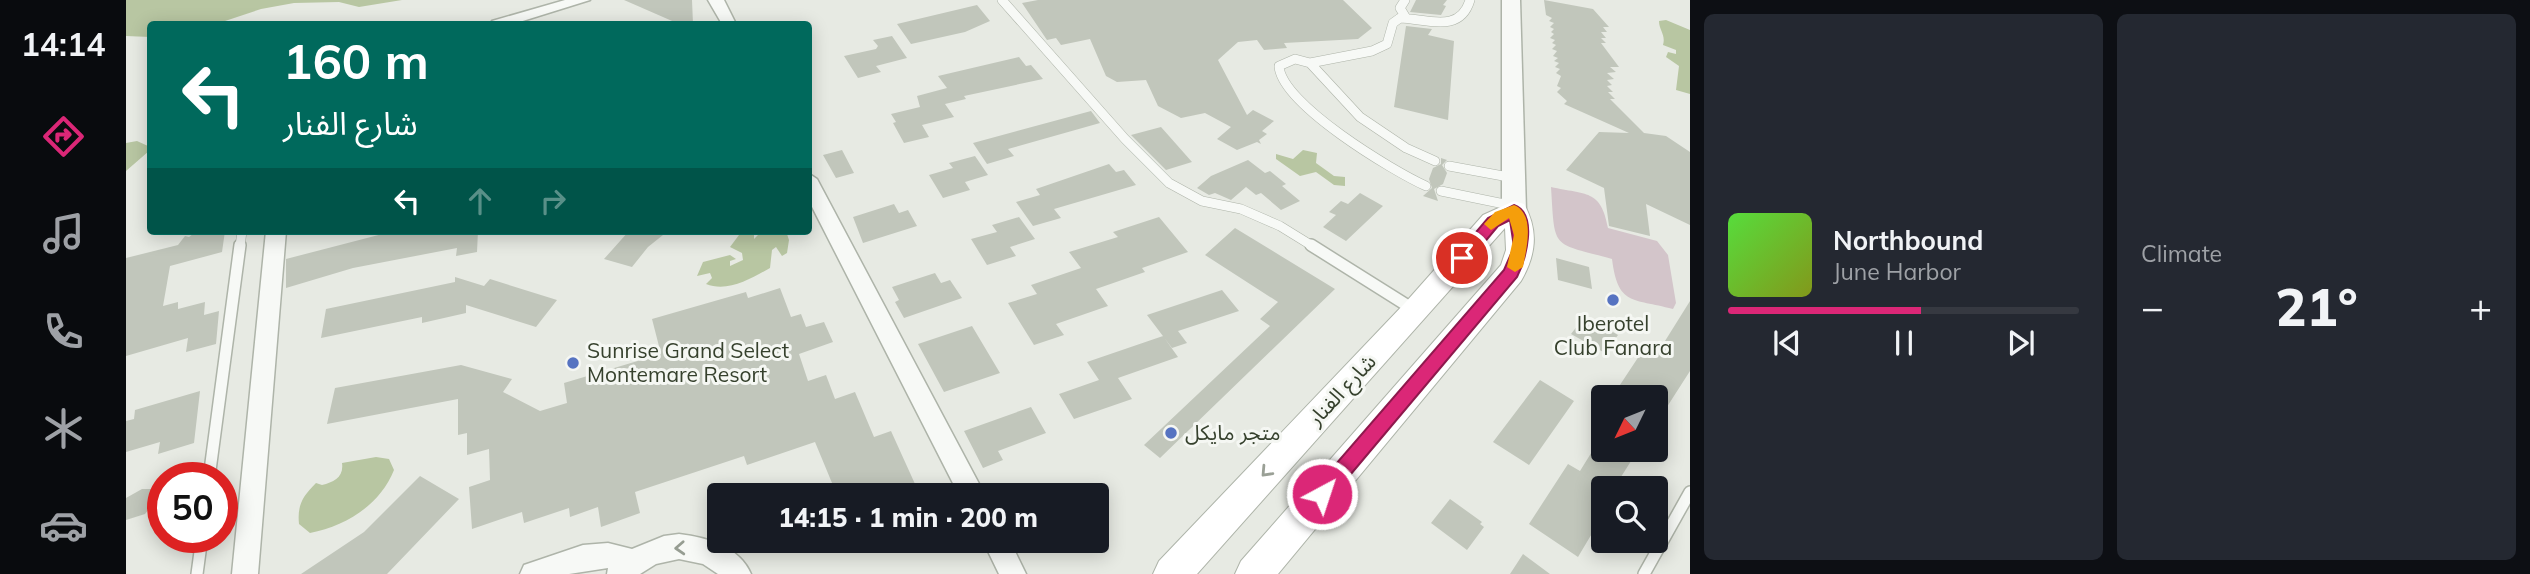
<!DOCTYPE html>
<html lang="en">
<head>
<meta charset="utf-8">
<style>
	:root { --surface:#171b24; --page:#242831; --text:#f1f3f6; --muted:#9ea1a6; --line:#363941; --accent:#db2777 }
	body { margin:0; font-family:Mulish,"Noto Sans Arabic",sans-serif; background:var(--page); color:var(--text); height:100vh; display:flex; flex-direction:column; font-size:26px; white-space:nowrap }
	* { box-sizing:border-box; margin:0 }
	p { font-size:23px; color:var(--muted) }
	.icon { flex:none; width:38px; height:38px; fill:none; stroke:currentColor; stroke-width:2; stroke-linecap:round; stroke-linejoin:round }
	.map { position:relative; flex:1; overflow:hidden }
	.details { display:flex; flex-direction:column; gap:14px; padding:14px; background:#0d0f14; width:840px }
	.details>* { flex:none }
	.banner { position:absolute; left:21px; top:21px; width:665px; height:214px; border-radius:7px; box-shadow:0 4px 18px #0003; background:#00695c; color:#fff; overflow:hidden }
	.needle { width:46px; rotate:227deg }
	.controls { position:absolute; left:1465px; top:385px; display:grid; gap:14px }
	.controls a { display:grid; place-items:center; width:77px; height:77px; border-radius:7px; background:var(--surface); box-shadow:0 4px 18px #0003; font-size:35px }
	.speed { position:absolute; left:21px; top:462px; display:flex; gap:14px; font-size:35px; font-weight:700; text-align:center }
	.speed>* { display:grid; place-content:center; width:91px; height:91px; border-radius:50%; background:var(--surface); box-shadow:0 4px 18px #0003; line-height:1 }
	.speed .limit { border:10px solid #d22; background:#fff; color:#111 }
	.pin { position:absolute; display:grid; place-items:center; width:60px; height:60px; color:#fff; margin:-30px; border:4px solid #fff; border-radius:50%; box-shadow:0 2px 7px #0007 }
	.me { position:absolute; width:77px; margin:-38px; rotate:40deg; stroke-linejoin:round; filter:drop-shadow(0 0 5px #0008) }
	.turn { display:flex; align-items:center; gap:24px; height:147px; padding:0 21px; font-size:32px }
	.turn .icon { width:91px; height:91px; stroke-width:2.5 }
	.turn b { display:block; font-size:49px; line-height:60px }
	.lanes { display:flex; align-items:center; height:66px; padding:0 21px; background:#0003; justify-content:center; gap:35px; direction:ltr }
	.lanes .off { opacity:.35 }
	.big { font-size:52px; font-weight:800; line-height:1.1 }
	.details .card { flex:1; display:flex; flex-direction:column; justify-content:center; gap:10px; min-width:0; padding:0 24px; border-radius:10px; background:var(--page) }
	.song { display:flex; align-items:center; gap:21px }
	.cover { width:84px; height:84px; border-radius:10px; background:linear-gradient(135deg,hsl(110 70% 55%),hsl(70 70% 35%)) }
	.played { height:7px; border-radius:4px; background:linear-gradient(90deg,var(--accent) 55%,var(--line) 55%) }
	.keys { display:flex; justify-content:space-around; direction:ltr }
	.heat { display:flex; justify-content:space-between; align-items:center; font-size:38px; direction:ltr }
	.details .tiles { flex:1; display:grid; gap:14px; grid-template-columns:repeat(2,1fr) }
	.trip { position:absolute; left:581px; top:483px; width:402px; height:70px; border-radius:7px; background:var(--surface); box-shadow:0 4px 18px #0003; font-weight:800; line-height:70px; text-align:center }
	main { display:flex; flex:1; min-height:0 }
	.tabs { display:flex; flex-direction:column; width:126px; justify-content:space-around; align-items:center; background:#090b0e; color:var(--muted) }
	.tabs .icon { width:49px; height:49px }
	.tabs .active { color:var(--accent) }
	.tabs b { font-size:32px; color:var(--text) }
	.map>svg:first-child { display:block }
	.green { fill:#d3c5ca }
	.water { fill:#b8c6a2 }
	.building { fill:#c1c6bb }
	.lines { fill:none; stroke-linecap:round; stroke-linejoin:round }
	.service-far1-casing { stroke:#aeb4a9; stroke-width:10 }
	.service-casing { stroke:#aeb4a9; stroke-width:14 }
	.minor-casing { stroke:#aeb4a9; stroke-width:3 }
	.tertiary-casing { stroke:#aeb4a9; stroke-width:3 }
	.secondary-casing { stroke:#aeb4a9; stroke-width:2 }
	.service-far1 { stroke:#f7f9f6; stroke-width:9 }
	.service { stroke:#f7f9f6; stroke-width:11 }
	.minor { fill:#f7f9f6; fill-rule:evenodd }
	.tertiary { fill:#f7f9f6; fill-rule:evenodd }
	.secondary { fill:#fff; fill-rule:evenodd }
	.oneway { stroke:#9aa096 }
	.oneway2 { stroke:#969d92 }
	.route { fill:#db2777; stroke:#8e194d; stroke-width:2 }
	.slow { fill:#f59e0b }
	.poi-dot { fill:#5673c1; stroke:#f5f7f3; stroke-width:2.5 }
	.labels { text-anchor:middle; stroke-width:6; stroke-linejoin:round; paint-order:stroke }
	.poi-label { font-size:21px; fill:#36412d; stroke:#f5f7f3; text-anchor:start }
	.street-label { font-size:21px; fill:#36412d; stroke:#f5f7f3 }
</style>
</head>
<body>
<main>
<nav class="tabs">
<b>14:14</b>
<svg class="icon active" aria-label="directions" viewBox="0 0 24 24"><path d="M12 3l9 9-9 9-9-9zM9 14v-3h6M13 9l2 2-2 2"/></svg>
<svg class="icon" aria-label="music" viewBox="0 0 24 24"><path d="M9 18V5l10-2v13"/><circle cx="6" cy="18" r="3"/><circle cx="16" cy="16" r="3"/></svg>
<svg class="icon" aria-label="phone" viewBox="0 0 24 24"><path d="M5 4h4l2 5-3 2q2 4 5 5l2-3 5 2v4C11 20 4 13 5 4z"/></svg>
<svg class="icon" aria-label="climate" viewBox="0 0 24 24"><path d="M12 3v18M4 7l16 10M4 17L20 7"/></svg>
<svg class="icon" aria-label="car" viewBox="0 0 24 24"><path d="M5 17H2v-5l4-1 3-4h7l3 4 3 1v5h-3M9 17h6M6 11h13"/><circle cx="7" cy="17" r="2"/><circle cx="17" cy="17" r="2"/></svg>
</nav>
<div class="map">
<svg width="1564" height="574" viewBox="0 0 1564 574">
	<rect width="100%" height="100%" fill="#e7eae3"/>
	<path class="green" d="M 1425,187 C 1460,195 1475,189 1482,228 L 1531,241 L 1542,255 L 1550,303 L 1547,309 C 1506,298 1492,306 1486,259 C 1425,242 1429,251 1425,187 Z"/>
	<path class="water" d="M 0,0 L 276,0 L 233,7 L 213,2 L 168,3 L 135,9 L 90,24 L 24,24 L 24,37 L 0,36 Z
		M 1540,20 L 1564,30 L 1564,94 L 1550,90 L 1553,66 L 1540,57 L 1542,52 L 1550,54 L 1550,50 L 1537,45 C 1540,35 1533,30 1533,21 Z
		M 11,141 L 22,146 L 23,151 L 0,171 L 0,143 Z
		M 1177,150 L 1191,153 L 1190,163 L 1208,176 L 1219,177 L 1219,186 L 1208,185 L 1190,172 L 1174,176 L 1150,159 L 1150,154 L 1167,159 Z
		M 616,231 L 628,231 L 628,239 L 636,231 L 660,231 L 663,240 L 661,253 L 656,256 L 650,247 L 646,250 L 644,268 C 626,278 602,293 580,284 L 586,278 L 584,273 L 571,276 L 577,262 L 604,255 L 610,259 L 604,261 L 604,266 L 617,260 L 616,253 L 604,247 Z
		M 250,457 L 263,459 L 268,470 C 254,505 220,526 184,533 L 173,524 C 171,505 177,496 190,483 L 196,485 C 208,482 218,477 216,463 Z"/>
	<path class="building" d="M 498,0 L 566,0 L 567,24 L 553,24 Z
		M 912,0 L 1217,0 L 1246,28 L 1232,39 L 1158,43 L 1161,48 L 1138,50 L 1131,40 L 1112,42 L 1092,60 L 1121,115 L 1127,110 L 1148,121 L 1136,131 L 1141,134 L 1133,140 L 1135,144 L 1131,142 L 1111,150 L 1091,139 L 1105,127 L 1079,113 L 1055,118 L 1032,106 L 1020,80 L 991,82 L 980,76 L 964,39 L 935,45 L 930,38 L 921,40 L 896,3 Z
		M 1290,0 L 1321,0 L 1317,5 L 1320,6 L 1315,15 L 1284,12 Z
		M 1418,0 L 1467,9 L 1483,27 L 1477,27 L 1481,32 L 1475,32 L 1480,38 L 1475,38 L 1480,43 L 1475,43 L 1493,67 L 1484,67 L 1490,72 L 1481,73 L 1488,79 L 1481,80 L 1486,85 L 1481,86 L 1487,92 L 1482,92 L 1489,99 L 1484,99 L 1518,133 L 1540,136 L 1564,152 L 1564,225 L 1520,204 L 1524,236 L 1483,226 L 1478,188 L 1440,170 L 1473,132 L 1503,133 L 1438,104 L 1441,101 L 1431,92 L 1435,88 L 1431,86 L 1435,76 L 1430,73 L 1434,69 L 1429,67 L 1433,63 L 1428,61 L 1432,58 L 1427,56 L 1431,51 L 1426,49 L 1430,45 L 1426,43 L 1429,40 L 1424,38 L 1428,34 L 1425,32 L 1428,29 L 1424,27 L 1428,23 L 1423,21 L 1426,18 L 1420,15 Z
		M 851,5 L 864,21 L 839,32 L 785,44 L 771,24 Z
		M 1280,26 L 1306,29 L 1302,35 L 1328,41 L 1322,120 L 1268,107 Z
		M 766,36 L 781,58 L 750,66 L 755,72 L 732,78 L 718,56 L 750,49 L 752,46 L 747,40 Z
		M 893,57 L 900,66 L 905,65 L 917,79 L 838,96 L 840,99 L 819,104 L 828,117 L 796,125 L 803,137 L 778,143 L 767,123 L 770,122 L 765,114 L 794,107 L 791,96 L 821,88 L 812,76 Z
		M 965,111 L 974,123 L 882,149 L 888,156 L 861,164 L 847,143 Z
		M 1035,127 L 1043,136 L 1066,162 L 1040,170 L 1005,135 Z
		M 716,150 L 728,173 L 710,178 L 697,155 Z
		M 849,156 L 862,175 L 839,182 L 844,190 L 817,198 L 803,175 L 827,168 L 823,163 Z
		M 1315,158 L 1321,160 L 1316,165 L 1321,173 L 1317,184 L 1308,189 L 1312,201 L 1297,196 L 1306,188 L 1303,179 L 1307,168 L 1315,164 Z
		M 1122,160 L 1139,173 L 1144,171 L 1160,184 L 1156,186 L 1174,201 L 1155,210 L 1135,193 L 1130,195 L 1120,187 L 1105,200 L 1089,193 L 1083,195 L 1071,188 L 1085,176 Z
		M 983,164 L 990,172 L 998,170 L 1010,185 L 928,209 L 935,218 L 907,226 L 890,202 L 914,195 L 910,189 Z
		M 1234,193 L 1257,206 L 1220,241 L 1197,227 L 1210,215 L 1203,212 L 1215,201 L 1222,204 Z
		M 768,204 L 773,213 L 782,210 L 791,226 L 737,243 L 727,217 Z
		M 893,217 L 909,239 L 884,247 L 890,256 L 861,265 L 845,239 L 871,232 L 866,225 Z
		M 1033,217 L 1062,252 L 1016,268 L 1019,272 L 970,289 L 982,306 L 930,324 L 938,335 L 908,345 L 882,303 L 911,294 L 905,285 L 955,268 L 943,252 L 992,237 L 987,232 Z
		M 1109,228 L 1209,289 L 1034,458 L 1018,445 L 1144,326 L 1134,319 L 1152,302 L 1079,255 Z
		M 71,231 L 99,231 L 96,252 L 44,266 L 37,306 L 52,302 L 52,309 L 79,302 L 78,315 L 93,311 L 90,344 L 60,352 L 62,338 L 0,356 L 0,258 L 52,245 L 59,236 L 63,237 Z
		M 268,231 L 352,231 L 351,252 L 330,256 L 331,248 L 227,268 L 160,288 L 160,259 Z
		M 503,231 L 542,231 L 522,247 L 506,267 L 478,259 Z
		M 1430,258 L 1463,267 L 1466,289 L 1432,280 Z
		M 809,273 L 815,283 L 824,280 L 836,298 L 778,318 L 769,302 L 773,300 L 766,287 Z
		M 329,277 L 358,286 L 364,279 L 431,300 L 410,327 L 340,305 L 340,313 L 296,323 L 296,317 L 195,338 L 200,309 L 329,282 Z
		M 654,288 L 665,317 L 675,314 L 680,327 L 698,322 L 707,342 L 673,354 L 682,381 L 700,375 L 709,399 L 729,392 L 748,437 L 765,431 L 794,495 L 711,495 L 689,442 L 621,465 L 618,456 L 509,492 L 514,513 L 475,527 L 472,507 L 444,517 L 443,508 L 398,523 L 396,512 L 346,529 L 343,487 L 364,480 L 363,449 L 341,455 L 341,433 L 332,435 L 332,399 L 201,424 L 209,388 L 335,365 L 386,379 L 377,392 L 414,411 L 441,403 L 438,383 L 535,354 L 526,319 L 620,292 L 622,298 Z
		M 1096,290 L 1113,311 L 1052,331 L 1061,343 L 1046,348 L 1021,315 Z
		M 1564,301 L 1564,371 L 1530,424 L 1530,397 L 1486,397 L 1517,350 L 1529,357 Z
		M 1459,316 L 1492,335 L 1479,353 L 1445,334 Z
		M 846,326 L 874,373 L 818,392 L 792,344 Z
		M 1037,336 L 1052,357 L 992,378 L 1006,399 L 948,419 L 933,394 L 973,380 L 961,362 Z
		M 1414,380 L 1448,401 L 1403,465 L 1367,442 Z
		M 74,391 L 68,443 L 32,454 L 34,442 L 0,452 L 0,421 L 8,419 L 9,410 Z
		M 905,407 L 920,433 L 872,451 L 877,460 L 857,468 L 838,431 Z
		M 1467,450 L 1512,450 L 1488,488 L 1477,488 L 1477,515 L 1452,557 L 1403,524 L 1442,464 L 1454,471 Z
		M 294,476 L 333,499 L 261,574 L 175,574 L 238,532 Z
		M 16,489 L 27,489 L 31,499 L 19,514 L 0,520 L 0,498 Z
		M 1324,499 L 1356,522 L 1354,524 L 1358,527 L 1341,550 L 1305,523 Z
		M 1397,554 L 1424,574 L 1384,574 Z"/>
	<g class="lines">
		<g class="service-far1-casing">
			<path id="service-far1" d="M 876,0 L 999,139 L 1043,183 L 1076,201 L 1115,209 L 1154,226 L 1188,247
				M 1279,0 L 1274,8 L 1280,18
				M 1184,63 L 1246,51 L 1261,44 L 1267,23 L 1274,18 C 1301,19 1334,34 1344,0
				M 1323,166 L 1388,178
				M 1300,186 C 1267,171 1155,104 1153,66 L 1169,59 L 1184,63 L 1234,117 L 1280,148 L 1309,161
				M 1315,191 L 1388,206
				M 114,247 L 116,231"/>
		</g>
		<g class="service-casing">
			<path id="service" d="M 1185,245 L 1290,311
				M 83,478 L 114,245
				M 71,574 L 76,537
				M 1518,574 L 1564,492"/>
		</g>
		<g class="minor-casing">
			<path id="minor" d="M 439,0 L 464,0 L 387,24 L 364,24 L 366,21 Z
				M 582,0 L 598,0 L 610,24 L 596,24 Z
				M 682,173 L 691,179 L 859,495 L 833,495 L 682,199 Z
				M 140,231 L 160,231 L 132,574 L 106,574 Z
				M 553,534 C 580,537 614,547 625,574 L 592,574 L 577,564 L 553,559 L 530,564 L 514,574 L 481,574 L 482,568 L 443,574 L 394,574 L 398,565 L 457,545 L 482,543 L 506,549 L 538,536 Z
				M 857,541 L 884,541 L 900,574 L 873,574 Z"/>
		</g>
		<g class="tertiary-casing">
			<path id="tertiary" d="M 1376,0 L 1394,0 L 1400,211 L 1397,217 L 1388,220 L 1379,217 L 1376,211 Z"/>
		</g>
		<g class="secondary-casing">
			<path id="secondary" d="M 1388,201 L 1398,204 C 1413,231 1410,255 1395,281 L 1152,574 L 1109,574 L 1115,561 L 1375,265 L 1380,250 L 1379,228 L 1071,574 L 1027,574 L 1033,561 L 1279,303 L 1357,215 Z"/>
		</g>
		<use href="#service-far1" class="service-far1"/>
		<use href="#service" class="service"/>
		<use href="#minor" class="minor"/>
		<use href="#tertiary" class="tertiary"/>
		<use href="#secondary" class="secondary"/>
	</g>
	<defs><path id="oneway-chevron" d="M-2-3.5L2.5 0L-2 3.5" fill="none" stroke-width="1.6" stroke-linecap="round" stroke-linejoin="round" transform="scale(1.75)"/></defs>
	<use class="oneway" href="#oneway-chevron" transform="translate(1140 472) rotate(133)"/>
	<use class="oneway2" href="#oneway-chevron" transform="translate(554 548) rotate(177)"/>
	<path class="route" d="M 1388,205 C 1413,214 1399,261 1391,277 L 1203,500 L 1196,502 L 1190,500 L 1187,494 L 1190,487 L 1378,270 L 1388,247 L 1384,220 L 1372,226 L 1342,262 L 1331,262 L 1328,258 L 1362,218 Z"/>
	<path class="slow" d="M 1388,205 C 1410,214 1400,250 1397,267 L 1389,272 L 1381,267 L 1388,235 L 1383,218 L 1365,230 L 1358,224 L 1369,212 Z"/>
	<g class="poi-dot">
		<circle cx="1487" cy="300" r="7"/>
		<circle cx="447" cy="363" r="7"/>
		<circle cx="1045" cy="433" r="7"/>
	</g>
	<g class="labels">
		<g class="poi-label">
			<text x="1487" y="331" text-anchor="middle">Iberotel<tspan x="1487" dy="24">Club Fanara</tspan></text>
			<text x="461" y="358">Sunrise Grand Select<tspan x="461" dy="24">Montemare Resort</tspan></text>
			<text x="1059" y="440">متجر مايكل</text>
		</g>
		<g class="street-label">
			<text transform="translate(1216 390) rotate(-47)" y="7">شارع الفنار</text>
		</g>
	</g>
</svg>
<div class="controls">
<a><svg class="needle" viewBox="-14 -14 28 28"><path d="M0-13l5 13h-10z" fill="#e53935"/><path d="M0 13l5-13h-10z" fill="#9ea1a6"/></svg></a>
<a><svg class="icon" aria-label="search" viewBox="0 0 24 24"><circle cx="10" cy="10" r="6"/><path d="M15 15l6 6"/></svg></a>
</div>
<div class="speed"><div class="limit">50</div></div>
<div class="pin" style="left:1336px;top:258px;background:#d93025"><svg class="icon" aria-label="arrive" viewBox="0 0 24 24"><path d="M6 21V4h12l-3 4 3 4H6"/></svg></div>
<svg class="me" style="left:1196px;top:494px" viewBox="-20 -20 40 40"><circle r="17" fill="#db2777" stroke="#fff" stroke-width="3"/><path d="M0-11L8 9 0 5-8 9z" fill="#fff"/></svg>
<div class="trip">14:15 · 1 min · 200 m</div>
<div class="banner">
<div class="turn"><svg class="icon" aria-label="left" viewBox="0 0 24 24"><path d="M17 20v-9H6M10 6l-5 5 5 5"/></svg><div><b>160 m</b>شارع الفنار</div></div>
<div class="lanes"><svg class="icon" aria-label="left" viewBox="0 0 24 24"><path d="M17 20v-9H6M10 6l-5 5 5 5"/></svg><svg class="icon off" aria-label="ahead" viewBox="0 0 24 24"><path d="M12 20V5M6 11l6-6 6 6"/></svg><svg class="icon off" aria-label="right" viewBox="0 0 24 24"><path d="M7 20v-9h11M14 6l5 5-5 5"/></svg></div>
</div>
</div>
<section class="details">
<div class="tiles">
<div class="card">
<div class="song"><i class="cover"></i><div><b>Northbound</b><p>June Harbor</p></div></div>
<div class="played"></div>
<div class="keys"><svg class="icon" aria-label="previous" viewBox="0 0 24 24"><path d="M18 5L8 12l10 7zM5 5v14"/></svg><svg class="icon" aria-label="pause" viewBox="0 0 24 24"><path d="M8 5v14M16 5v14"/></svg><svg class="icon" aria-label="next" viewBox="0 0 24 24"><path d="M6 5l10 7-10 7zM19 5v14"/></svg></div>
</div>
<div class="card"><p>Climate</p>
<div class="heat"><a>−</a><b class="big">21°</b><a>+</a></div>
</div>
</div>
</section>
</main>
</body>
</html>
